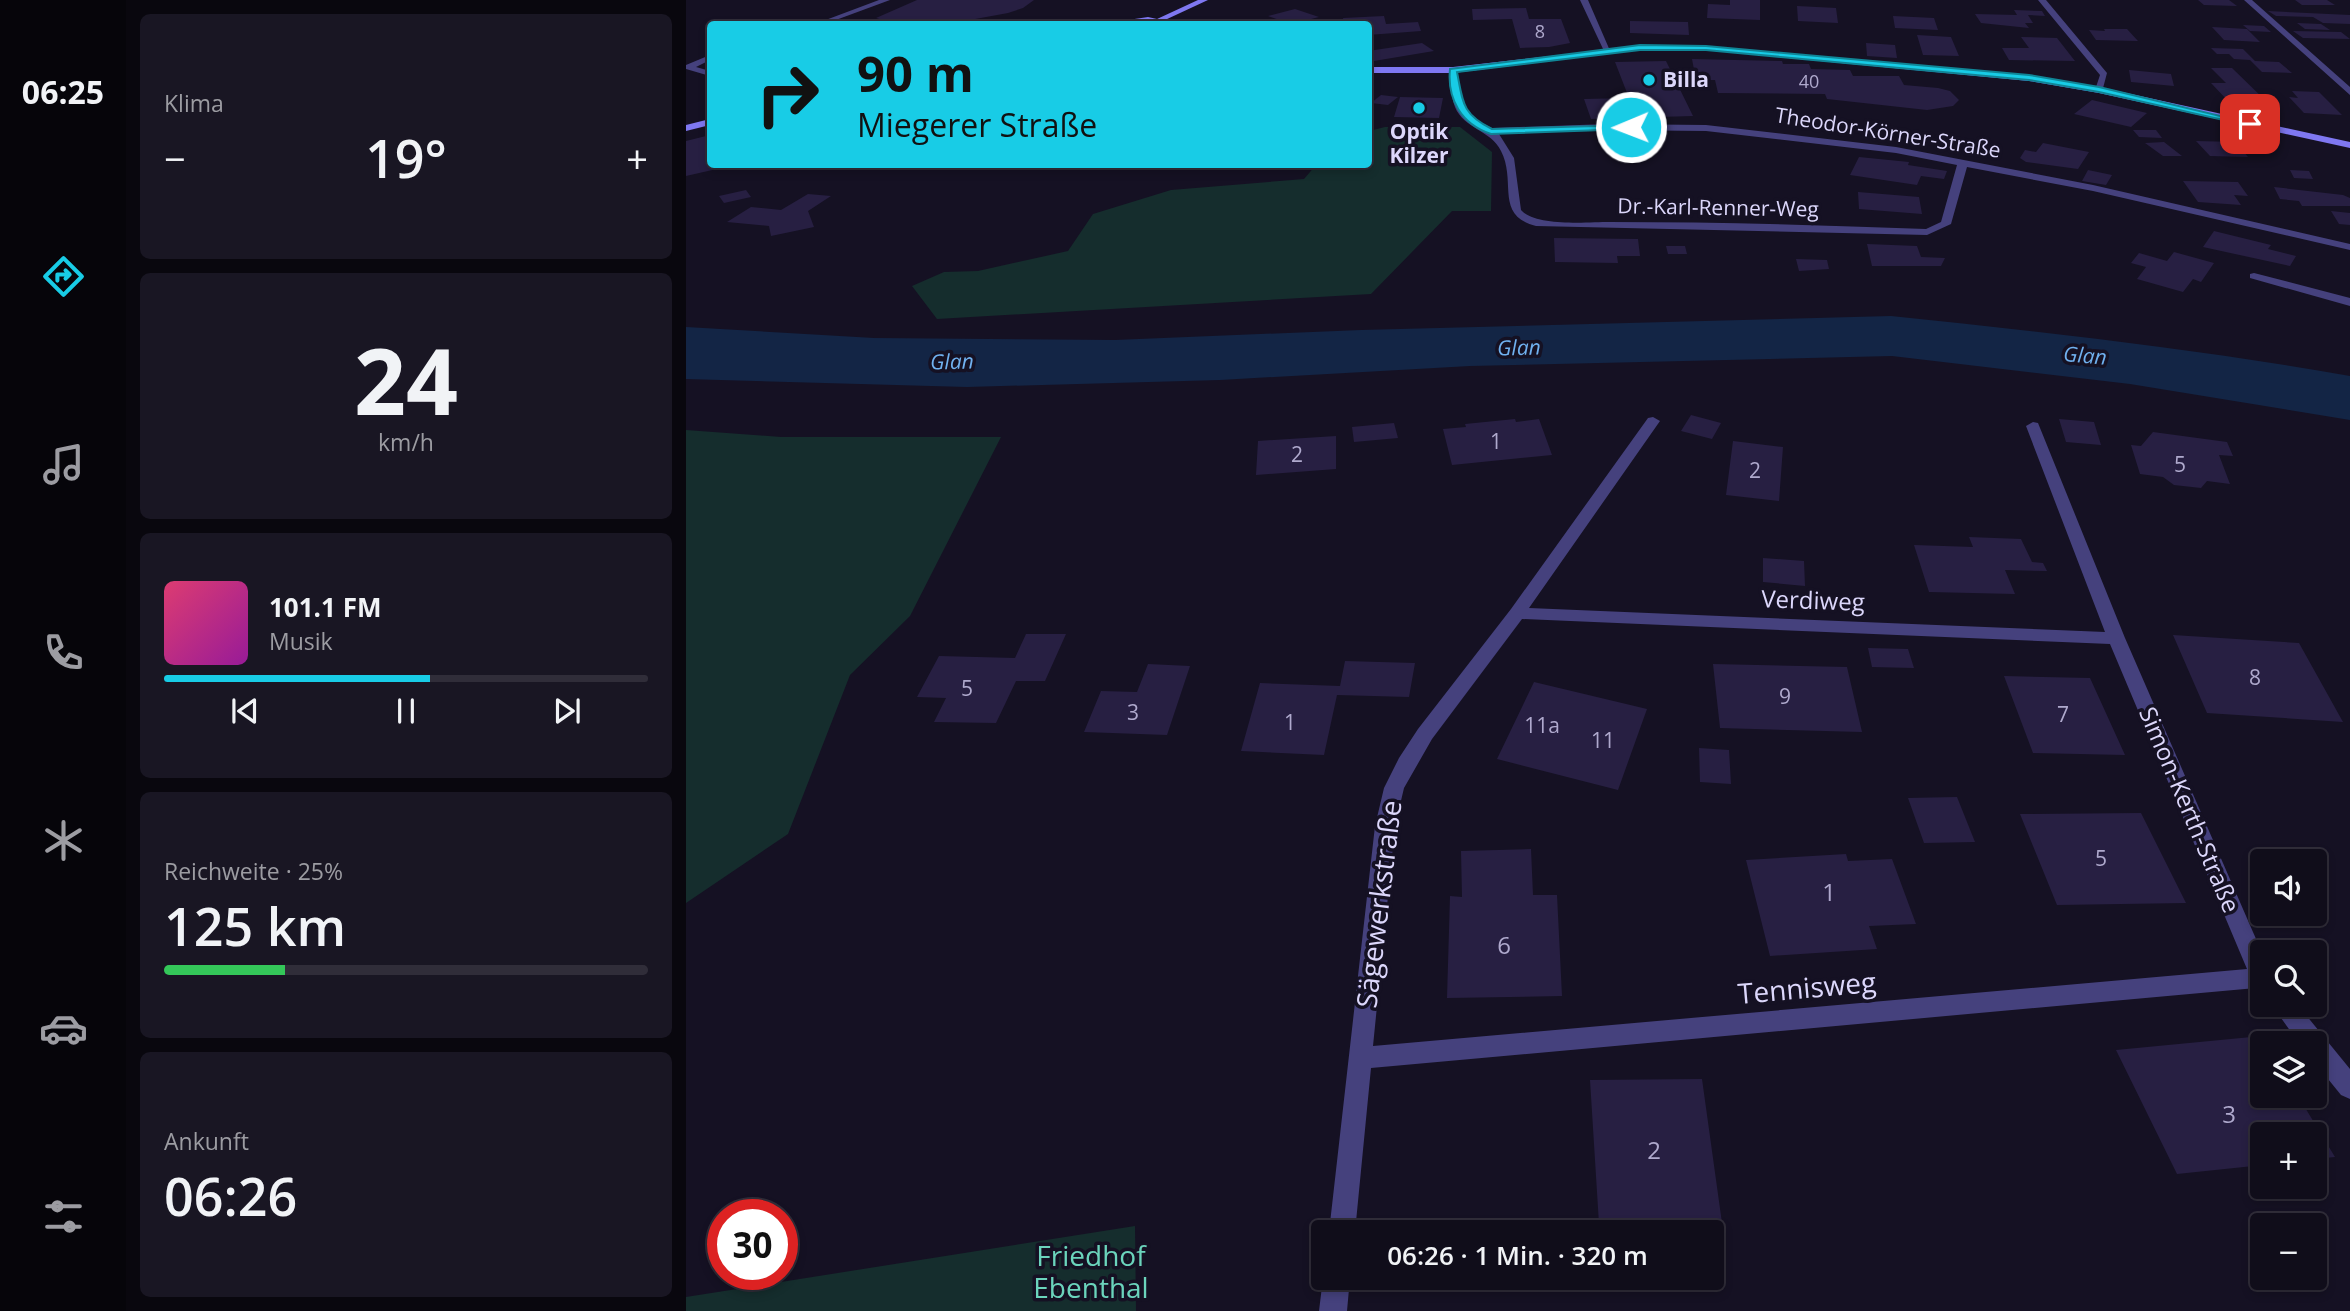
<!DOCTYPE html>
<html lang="de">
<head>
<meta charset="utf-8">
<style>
	:root { --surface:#100d1a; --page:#191623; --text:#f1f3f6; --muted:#9c9ca2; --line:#302d39; --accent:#18cce6 }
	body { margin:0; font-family:"Open Sans",sans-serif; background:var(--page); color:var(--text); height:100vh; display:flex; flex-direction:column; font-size:26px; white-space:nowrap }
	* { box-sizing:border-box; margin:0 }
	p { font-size:23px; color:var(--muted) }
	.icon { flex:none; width:38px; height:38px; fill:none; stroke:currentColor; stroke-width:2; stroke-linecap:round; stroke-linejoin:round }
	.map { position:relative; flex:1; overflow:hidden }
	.panel { display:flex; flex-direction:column; gap:14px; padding:14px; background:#09070e; width:560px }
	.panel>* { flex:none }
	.guide { position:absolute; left:21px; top:21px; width:665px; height:147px; border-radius:7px; box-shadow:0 4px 10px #0003,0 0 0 2px var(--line); background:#18cce6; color:#111; overflow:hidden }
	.controls { position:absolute; left:1564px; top:849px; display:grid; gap:14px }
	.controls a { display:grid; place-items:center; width:77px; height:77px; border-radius:7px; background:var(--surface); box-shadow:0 4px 10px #0003,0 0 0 2px var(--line); font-size:35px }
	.speed { position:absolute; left:21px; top:1199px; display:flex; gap:14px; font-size:35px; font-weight:700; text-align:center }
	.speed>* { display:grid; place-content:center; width:91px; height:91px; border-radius:50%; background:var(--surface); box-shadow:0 4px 10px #0003,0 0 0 2px var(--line); line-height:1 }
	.speed .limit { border:10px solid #d22; background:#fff; color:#111 }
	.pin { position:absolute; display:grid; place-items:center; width:60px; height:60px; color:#fff; margin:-30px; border-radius:14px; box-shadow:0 4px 10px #0006 }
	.me { position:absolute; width:77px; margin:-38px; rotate:269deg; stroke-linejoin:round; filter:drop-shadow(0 0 5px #0008) }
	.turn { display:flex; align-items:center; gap:24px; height:147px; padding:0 35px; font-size:32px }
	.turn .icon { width:91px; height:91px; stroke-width:2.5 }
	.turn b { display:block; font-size:49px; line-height:60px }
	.big { font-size:52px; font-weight:600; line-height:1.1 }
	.panel .widget { flex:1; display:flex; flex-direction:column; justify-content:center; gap:10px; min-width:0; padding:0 24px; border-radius:10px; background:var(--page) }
	.panel .dial { align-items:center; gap:0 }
	.dial b { font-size:91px; line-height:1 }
	.song { display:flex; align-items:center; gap:21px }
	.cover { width:84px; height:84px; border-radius:10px; background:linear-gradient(135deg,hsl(340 70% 55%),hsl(300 70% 35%)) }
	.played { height:7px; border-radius:4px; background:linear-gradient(90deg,var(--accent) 55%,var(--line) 55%) }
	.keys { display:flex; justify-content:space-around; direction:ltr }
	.heat { display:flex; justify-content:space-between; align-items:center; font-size:38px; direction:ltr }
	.charge { height:10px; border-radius:5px; background:linear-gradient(90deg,#34c759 25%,var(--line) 0) }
	.trip { position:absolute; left:625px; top:1220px; width:413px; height:70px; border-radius:7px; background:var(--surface); box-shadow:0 4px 10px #0003,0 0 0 2px var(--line); font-weight:600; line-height:70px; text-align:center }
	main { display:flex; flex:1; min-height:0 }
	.tabs { display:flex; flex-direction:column; width:126px; justify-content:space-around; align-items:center; background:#06050a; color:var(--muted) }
	.tabs .icon { width:49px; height:49px }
	.tabs .current { color:var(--accent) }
	.tabs b { font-size:32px; color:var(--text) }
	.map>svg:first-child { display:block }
	.green { fill:#152d2d }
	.water { fill:#132545 }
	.building { fill:#271f42 }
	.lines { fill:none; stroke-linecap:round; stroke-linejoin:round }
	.street { fill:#45417d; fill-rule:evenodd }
	.secondary { fill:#7f78f1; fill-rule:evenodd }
	.route { fill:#18cce6; stroke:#108596; stroke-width:2 }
	.poi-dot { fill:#18cce6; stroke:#151123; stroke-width:2.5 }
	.labels { text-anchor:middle; stroke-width:7; stroke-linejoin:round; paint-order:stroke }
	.far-number-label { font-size:18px; fill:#afa9cd }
	.far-poi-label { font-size:21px; font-weight:bold; fill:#dcd7fb; stroke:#151123; text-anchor:start }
	.far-street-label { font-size:21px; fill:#dcd7fb; stroke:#151123 }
	.far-water-label { font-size:21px; font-style:italic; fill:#70b1f0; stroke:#151123 }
	.number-label { font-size:21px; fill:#afa9cd }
	.street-label { font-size:24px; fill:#dcd7fb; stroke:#151123 }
	.near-number-label { font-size:24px; fill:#afa9cd }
	.near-street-label { font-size:28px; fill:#dcd7fb; stroke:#151123 }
	.near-park-label { font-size:28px; fill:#6bd4bc; stroke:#151123 }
</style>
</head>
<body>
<main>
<nav class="tabs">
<b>06:25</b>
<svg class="icon current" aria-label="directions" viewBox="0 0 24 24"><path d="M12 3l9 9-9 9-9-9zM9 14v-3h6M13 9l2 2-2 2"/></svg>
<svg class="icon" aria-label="music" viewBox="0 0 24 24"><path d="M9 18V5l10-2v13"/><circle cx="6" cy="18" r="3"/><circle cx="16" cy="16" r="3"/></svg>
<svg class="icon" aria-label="phone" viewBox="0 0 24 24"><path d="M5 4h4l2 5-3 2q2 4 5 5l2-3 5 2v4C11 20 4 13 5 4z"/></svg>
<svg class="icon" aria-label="climate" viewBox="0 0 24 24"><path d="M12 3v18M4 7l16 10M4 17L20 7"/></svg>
<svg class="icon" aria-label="car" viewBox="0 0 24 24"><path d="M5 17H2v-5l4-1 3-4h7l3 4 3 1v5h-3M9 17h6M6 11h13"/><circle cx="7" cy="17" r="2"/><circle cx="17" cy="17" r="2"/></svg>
<svg class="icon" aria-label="filters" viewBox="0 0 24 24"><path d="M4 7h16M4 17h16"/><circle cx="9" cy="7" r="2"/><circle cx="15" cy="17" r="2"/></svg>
</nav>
<section class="panel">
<div class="widget"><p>Klima</p>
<div class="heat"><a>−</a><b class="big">19°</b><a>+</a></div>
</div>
<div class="widget dial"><b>24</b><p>km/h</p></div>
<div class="widget">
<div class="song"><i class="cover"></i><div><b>101.1 FM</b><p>Musik</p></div></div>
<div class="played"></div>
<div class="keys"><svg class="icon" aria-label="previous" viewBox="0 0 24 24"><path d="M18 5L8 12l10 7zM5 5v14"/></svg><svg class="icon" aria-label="pause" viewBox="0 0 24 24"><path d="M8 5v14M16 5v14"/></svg><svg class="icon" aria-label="next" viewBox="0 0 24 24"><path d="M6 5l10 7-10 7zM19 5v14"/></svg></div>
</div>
<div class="widget"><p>Reichweite · 25%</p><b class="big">125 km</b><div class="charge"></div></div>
<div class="widget"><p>Ankunft</p><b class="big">06:26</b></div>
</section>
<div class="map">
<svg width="1664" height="1311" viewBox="0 0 1664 1311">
	<rect width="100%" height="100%" fill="#151123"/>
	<path class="green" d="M 699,127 L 774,127 L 806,152 L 805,211 L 766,211 L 685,294 L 251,319 L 226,286 L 258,272 L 292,271 L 382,251 L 407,214 L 485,190 L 618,179 L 630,165 L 682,164 L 683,131 Z
		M 0,430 L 95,437 L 315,437 L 224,616 L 164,675 L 102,834 L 0,903 Z
		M 449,1226 L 450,1311 L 0,1311 L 0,1297 Z"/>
	<path class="water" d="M 1205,316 C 1359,332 1512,349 1664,376 L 1664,420 L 1444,384 L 1206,356 L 784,366 L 534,380 L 281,387 L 0,379 L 0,327 L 188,338 L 429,340 L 675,330 Z"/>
	<path class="building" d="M 231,0 L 348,0 L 337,8 L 322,13 L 262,24 L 189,24 L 201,21 L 190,18 Z
		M 1044,0 L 1074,0 L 1074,20 L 1021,18 L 1022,4 L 1044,5 Z
		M 1512,0 L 1543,0 L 1551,6 L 1518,5 Z
		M 1609,0 L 1641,0 L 1649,5 L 1616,5 Z
		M 1111,6 L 1150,8 L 1152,23 L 1112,21 Z
		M 840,8 L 843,19 L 875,19 L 884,43 L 863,47 L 834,48 L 826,19 L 787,20 L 786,9 Z
		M 609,9 L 633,17 L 605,24 L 582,16 Z
		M 1328,10 L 1356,11 L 1359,16 L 1342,15 L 1347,23 L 1339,23 L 1343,28 L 1295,23 L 1289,14 L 1331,15 Z
		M 1582,11 L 1664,15 L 1664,24 L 1637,23 L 1627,17 L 1590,16 Z
		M 698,16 L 700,24 L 732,22 L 735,31 L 682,35 L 682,24 L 658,24 L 657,18 Z
		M 1207,16 L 1248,18 L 1252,30 L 1209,28 Z
		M 944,21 L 1002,22 L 1003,35 L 944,33 Z
		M 1611,23 L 1635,24 L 1644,30 L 1619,29 Z
		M 1557,25 L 1578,26 L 1585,32 L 1564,31 Z
		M 1526,27 L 1561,29 L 1574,42 L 1538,40 Z
		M 1418,29 L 1441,29 L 1452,41 L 1410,40 L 1403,30 L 1419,31 Z
		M 1607,31 L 1655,32 L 1664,39 L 1617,38 Z
		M 1231,35 L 1265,37 L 1273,56 L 1237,55 Z
		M 1335,37 L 1371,38 L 1389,61 L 1323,60 L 1316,48 L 1343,48 Z
		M 736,43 L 748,51 L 682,62 L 682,51 Z
		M 1180,43 L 1209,45 L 1211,58 L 1181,56 Z
		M 1525,48 L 1557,49 L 1569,61 L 1593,62 L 1606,73 L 1576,72 L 1564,60 L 1548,59 L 1543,54 L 1531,54 Z
		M 1006,59 L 1096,61 L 1097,64 L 1123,64 L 1125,69 L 1164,70 L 1167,76 L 1213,76 L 1218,85 L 1252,88 L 1264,91 L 1273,100 L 1267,106 L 1241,110 L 1141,99 L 1139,94 L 1032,93 L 1029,80 L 1010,80 Z
		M 980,61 L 1007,116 L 905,119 L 898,99 L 943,98 L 929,62 Z
		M 1525,68 L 1546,68 L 1582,103 L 1542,101 L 1525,83 L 1540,83 Z
		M 1443,70 L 1485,74 L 1488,86 L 1445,82 Z
		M 1606,91 L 1633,92 L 1656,115 L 1618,113 L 1603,97 L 1612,98 Z
		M 695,95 L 712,97 L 702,105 L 685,103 Z
		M 714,97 L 757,98 L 753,118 L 708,117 Z
		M 1406,100 L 1461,113 L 1445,127 L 1388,114 Z
		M 1447,130 L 1470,130 L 1476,138 L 1453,137 Z
		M 24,135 L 24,164 L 44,166 L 0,176 L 0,141 Z
		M 1510,141 L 1550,142 L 1562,157 L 1524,156 Z
		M 1478,142 L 1496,156 L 1477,156 L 1459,143 Z
		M 1357,143 L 1403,152 L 1392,169 L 1340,162 L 1334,158 L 1339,150 L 1350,152 Z
		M 1173,157 L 1223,162 L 1222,165 L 1261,171 L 1258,179 L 1235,176 L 1231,185 L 1164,175 Z
		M 1402,170 L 1426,175 L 1420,185 L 1396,181 Z
		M 1604,170 L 1623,171 L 1627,179 L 1608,178 Z
		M 1497,181 L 1552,182 L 1562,196 L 1548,195 L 1555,205 L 1512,202 Z
		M 1588,187 L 1657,195 L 1664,198 L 1664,206 L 1616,206 L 1613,201 L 1594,199 Z
		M 60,190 L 65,197 L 38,203 L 33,196 Z
		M 1172,192 L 1233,197 L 1236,214 L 1173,209 Z
		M 122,194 L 145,196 L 122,211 L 128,227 L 85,236 L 83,226 L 41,222 L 65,207 L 95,210 Z
		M 1645,211 L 1664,213 L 1664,225 L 1653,224 Z
		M 1528,231 L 1585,245 L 1582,249 L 1610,256 L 1604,266 L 1517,247 Z
		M 868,238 L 952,239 L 954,256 L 931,256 L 932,263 L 869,262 Z
		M 1181,244 L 1231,246 L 1235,257 L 1259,258 L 1255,266 L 1186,266 Z
		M 980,246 L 999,246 L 1001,254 L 982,254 Z
		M 1488,252 L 1528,263 L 1515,282 L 1507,279 L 1497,292 L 1451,279 L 1460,267 L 1445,263 L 1453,253 L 1481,261 Z
		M 1110,259 L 1141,260 L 1143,269 L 1113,271 Z
		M 1005,415 L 1035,423 L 1026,439 L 995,431 Z
		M 829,419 L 830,422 L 853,419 L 866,455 L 766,465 L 757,429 L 780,427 L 779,424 Z
		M 1373,419 L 1408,422 L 1415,445 L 1380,442 Z
		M 708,423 L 712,438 L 668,442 L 666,427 Z
		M 1467,432 L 1541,442 L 1547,456 L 1533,455 L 1544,484 L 1521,481 L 1515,488 L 1488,485 L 1477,477 L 1454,474 L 1445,445 L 1455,446 Z
		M 650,436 L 650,469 L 570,475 L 572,441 Z
		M 1047,441 L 1097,447 L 1093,501 L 1040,495 Z
		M 1283,537 L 1335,539 L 1346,562 L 1357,563 L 1361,571 L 1319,570 L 1329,594 L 1243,592 L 1228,545 L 1287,547 Z
		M 1077,558 L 1118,561 L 1119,586 L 1077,582 Z
		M 340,634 L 380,634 L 359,681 L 330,681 L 310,723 L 248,722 L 260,698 L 231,697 L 253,656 L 329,658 Z
		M 1487,635 L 1613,643 L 1657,722 L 1521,713 Z
		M 1182,648 L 1222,649 L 1228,668 L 1186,667 Z
		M 659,661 L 729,663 L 723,697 L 651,695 L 638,755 L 555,751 L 574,683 L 654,686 Z
		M 462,664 L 504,666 L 481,735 L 398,732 L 415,691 L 451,692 Z
		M 1027,664 L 1161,667 L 1176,732 L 1034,728 Z
		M 1318,676 L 1404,678 L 1439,755 L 1347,753 Z
		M 848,682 L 961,709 L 932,790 L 811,759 Z
		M 1013,748 L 1043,750 L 1045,784 L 1014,782 Z
		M 1271,797 L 1289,842 L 1238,843 L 1222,798 Z
		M 1455,813 L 1500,903 L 1371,905 L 1334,814 Z
		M 845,849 L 847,895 L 871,895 L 876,996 L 761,998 L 764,896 L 776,897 L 775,851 Z
		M 1160,854 L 1162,861 L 1206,859 L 1230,924 L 1183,926 L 1191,949 L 1084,956 L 1060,860 Z
		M 1576,1036 L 1580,1043 L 1577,1043 L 1577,1096 L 1612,1096 L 1649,1157 L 1629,1159 L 1629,1134 L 1577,1134 L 1577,1165 L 1491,1174 L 1430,1050 Z
		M 1016,1079 L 1036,1223 L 913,1224 L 904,1080 Z"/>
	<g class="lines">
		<path class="street" d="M 193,0 L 204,0 L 139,24 L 129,24 Z
			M 894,0 L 902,0 L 925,53 L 918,51 Z
			M 1352,0 L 1360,0 L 1421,73 L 1416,92 L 1409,90 L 1414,75 Z
			M 1558,0 L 1566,0 L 1664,87 L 1664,95 Z
			M 24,55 L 24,60 L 10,67 L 24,71 L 24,76 L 0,69 L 0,65 Z
			M 767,67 L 771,70 C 777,100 776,115 806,128 L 921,124 L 1020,125 L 1210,147 L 1407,185 L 1664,244 L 1664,250 L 1407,191 L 1281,167 L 1265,224 L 1241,235 L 850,226 C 808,215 831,182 815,151 C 805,130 778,129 769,107 C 765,97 765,82 763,70 ZM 921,130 L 1020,131 L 1210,153 L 1271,165 L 1255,222 L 1240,229 C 1134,225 1029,222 923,222 C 902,222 850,227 835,210 L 828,158 L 813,134 Z
			M 1568,273 L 1664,298 L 1664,306 L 1564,278 L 1564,274 Z
			M 967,417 L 974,421 L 843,608 L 1419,632 L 1340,426 L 1347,422 L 1352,423 L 1439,638 L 1577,955 L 1577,991 L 1570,988 L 685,1068 L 669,1232 L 643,1232 L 689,826 L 698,788 L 713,758 L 732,729 L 825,609 L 962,418 ZM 836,619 L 1424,644 L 1561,969 L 687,1046 L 709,826 L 718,788 L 746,739 Z
			M 1585,1004 L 1611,1004 L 1664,1069 L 1664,1099 L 1655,1095 L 1629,1063 L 1629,1043 L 1613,1043 Z
			M 637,1278 L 664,1278 L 661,1311 L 633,1311 Z"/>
		<path class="secondary" d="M 512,0 L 522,0 L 479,20 L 489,24 L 462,21 L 415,24 L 462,17 L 471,19 Z
			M 954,46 L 1020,46 L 1343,75 L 1413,87 L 1664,142 L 1664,148 L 1413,93 L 1343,81 L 1020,50 L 954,50 L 767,73 L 682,73 L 682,67 L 767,67 Z
			M 24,119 L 24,125 L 0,131 L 0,125 Z"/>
	</g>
	<path class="route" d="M 954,45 L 1020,46 L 1343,75 L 1413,87 L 1568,124 L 1564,126 L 1413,92 L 1343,80 L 1020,50 L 954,50 L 771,72 C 777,103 776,114 806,129 L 948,125 L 945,129 L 805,134 C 775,124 761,99 764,69 Z"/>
	<g class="poi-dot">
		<circle cx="963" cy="80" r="7"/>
		<circle cx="733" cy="108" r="7"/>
	</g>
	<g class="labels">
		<g class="far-number-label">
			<text x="854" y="38">8</text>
			<text x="1123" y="88">40</text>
		</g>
		<g class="far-poi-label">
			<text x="977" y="87">Billa</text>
			<text x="733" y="139" text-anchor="middle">Optik<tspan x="733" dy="24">Kilzer</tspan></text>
		</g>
		<g class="far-street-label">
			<text transform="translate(1202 133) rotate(9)" y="7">Theodor-Körner-Straße</text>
			<text transform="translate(1032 208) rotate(1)" y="7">Dr.-Karl-Renner-Weg</text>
		</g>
		<g class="far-water-label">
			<text transform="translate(833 348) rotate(-1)" y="7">Glan</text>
			<text transform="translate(1399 356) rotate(5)" y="7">Glan</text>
			<text transform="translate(266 362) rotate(-1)" y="7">Glan</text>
		</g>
		<g class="number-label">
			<text x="810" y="449">1</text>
			<text x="611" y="462">2</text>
			<text x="1494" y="472">5</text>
			<text x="1069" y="478">2</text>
			<text x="1569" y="685">8</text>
			<text x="281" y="696">5</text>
			<text x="1099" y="704">9</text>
			<text x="447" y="720">3</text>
			<text x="1377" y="722">7</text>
			<text x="604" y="730">1</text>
			<text x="856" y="733">11a</text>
			<text x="917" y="748">11</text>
			<text x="1415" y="866">5</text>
		</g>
		<g class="street-label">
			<text transform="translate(1127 601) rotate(2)" y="8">Verdiweg</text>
			<text transform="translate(1503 810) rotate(67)" y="8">Simon-Kerth-Straße</text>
		</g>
		<g class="near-number-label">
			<text x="1143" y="901">1</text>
			<text x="818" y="954">6</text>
			<text x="1543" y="1123">3</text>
			<text x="968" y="1159">2</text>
		</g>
		<g class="near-street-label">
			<text transform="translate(693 904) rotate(-83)" y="10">Sägewerkstraße</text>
			<text transform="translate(1121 988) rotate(-5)" y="10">Tennisweg</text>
		</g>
		<g class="near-park-label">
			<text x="405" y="1266">Friedhof<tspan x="405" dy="32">Ebenthal</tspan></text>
		</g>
	</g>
</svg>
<div class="controls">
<a><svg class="icon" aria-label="sound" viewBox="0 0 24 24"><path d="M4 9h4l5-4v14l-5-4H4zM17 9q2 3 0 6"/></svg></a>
<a><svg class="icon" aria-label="search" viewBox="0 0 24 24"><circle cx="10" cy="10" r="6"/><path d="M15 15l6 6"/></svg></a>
<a><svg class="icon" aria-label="layers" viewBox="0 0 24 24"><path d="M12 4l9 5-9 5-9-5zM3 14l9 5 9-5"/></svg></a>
<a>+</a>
<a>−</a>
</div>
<div class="speed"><div class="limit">30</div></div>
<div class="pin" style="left:1564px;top:124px;background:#d93025"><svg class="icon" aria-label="arrive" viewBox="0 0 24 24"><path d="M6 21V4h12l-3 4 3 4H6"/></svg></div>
<svg class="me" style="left:945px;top:127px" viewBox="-20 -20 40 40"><circle r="17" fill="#18cce6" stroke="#fff" stroke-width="3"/><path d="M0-11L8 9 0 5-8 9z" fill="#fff"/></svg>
<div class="trip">06:26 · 1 Min. · 320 m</div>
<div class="guide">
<div class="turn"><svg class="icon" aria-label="right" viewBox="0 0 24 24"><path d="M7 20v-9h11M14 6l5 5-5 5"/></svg><div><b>90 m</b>Miegerer Straße</div></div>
</div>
</div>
</main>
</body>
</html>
